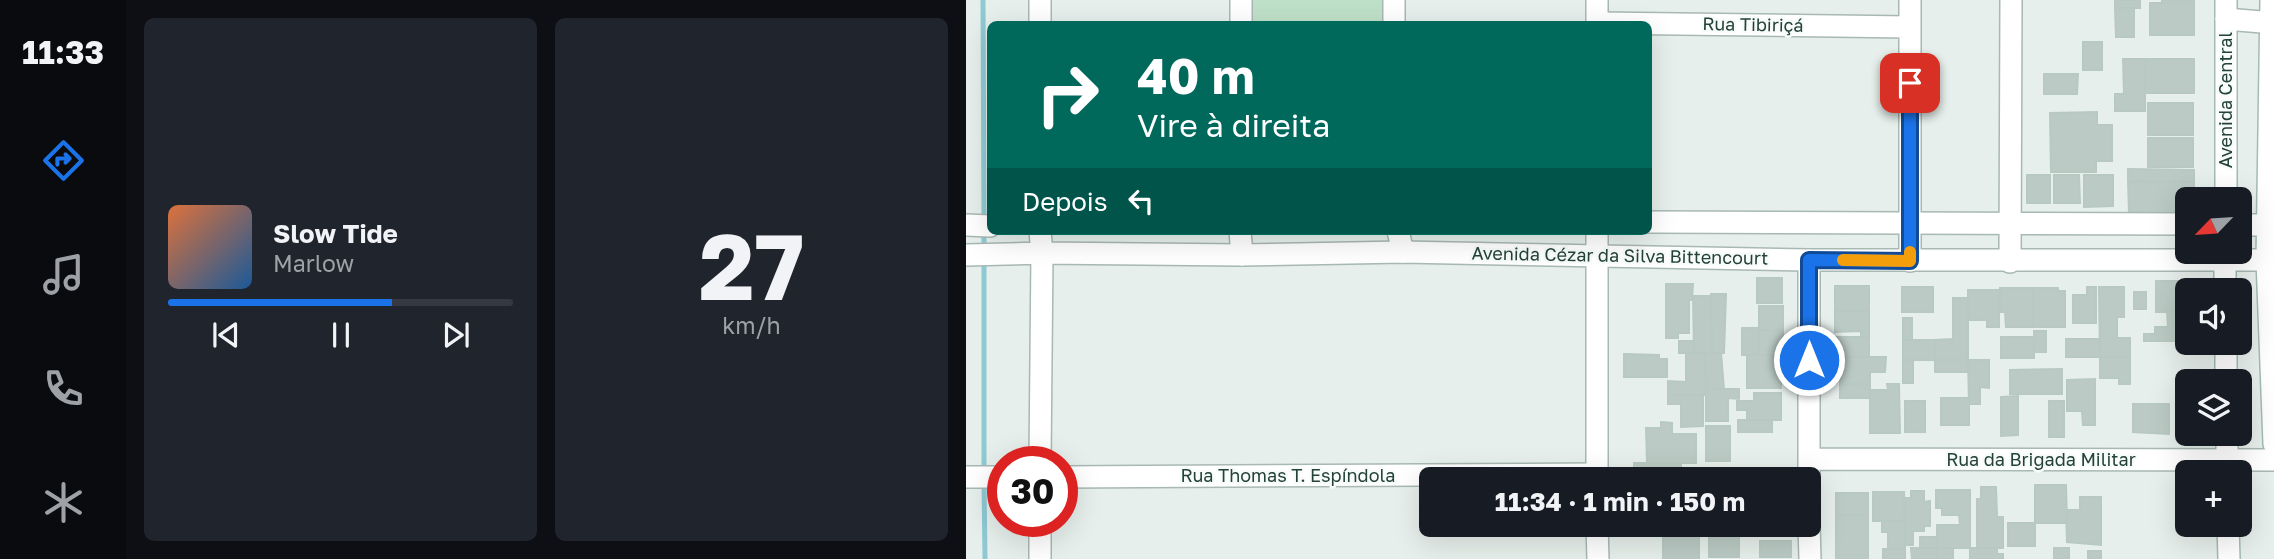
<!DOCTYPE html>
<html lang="pt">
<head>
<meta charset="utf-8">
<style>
	:root { --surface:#171b24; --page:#20242c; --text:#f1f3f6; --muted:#9ea1a6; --line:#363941; --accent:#1a73e8 }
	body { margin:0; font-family:"Golos Text",sans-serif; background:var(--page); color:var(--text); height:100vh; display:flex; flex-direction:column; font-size:26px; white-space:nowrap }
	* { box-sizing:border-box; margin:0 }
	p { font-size:23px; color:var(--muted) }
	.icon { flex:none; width:38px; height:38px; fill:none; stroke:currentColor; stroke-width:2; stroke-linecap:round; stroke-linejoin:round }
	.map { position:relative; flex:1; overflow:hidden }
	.details { display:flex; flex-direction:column; gap:18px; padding:18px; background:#0d0f14; width:840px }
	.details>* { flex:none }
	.guide { position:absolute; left:21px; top:21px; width:665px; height:214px; border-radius:10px; box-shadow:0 7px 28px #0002; background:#00695c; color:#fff; overflow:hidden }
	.needle { width:46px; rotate:245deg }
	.controls { position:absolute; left:1209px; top:187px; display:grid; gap:14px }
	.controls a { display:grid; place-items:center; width:77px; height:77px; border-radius:10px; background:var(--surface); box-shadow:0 7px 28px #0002; font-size:35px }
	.speed { position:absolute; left:21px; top:446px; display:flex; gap:14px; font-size:35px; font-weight:700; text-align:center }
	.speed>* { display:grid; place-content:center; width:91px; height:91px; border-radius:50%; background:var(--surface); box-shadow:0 7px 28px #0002; line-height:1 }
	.speed .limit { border:10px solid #d22; background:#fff; color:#111 }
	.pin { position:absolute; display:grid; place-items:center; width:60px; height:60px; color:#fff; margin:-30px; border-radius:14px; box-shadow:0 4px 10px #0006 }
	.me { position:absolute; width:77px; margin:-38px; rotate:0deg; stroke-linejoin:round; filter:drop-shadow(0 0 5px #0008) }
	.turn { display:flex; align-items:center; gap:24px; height:147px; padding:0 35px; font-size:32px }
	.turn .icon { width:91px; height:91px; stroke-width:2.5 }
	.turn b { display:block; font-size:49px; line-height:60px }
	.then { display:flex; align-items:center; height:66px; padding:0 35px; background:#0003; gap:14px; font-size:26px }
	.details .tile { flex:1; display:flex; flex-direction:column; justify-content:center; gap:10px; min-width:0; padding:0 24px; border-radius:10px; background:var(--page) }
	.details .dial { align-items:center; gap:0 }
	.dial b { font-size:91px; line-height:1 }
	.song { display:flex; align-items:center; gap:21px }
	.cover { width:84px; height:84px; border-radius:10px; background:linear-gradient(135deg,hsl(20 70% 55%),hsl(210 70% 35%)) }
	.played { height:7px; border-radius:4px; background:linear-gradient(90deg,var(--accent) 65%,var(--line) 65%) }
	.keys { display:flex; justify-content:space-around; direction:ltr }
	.details .tiles { flex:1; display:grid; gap:18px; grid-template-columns:repeat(2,1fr) }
	.trip { position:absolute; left:453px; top:467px; width:402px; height:70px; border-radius:10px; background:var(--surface); box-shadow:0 7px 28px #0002; font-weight:700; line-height:70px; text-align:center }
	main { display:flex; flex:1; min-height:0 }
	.dock { display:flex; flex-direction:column; width:126px; justify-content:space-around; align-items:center; background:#090b0e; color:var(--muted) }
	.dock .icon { width:49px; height:49px }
	.dock .active { color:var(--accent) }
	.dock b { font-size:32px; color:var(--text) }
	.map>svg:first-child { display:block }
	.green { fill:#bfe0c8 }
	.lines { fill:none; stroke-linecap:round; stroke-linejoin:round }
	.stream { stroke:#8ec9d4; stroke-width:5 }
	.building { fill:#bbcac4; stroke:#b8c9c2; stroke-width:2 }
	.minor-casing { stroke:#a8b8b2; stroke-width:24 }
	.tertiary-casing { stroke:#a8b8b2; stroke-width:24 }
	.secondary-casing { stroke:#a4bbb3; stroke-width:24 }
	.minor { stroke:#fff; stroke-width:21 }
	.tertiary { stroke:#fff; stroke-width:21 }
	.secondary { stroke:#fff; stroke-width:21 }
	.route-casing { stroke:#114b97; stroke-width:18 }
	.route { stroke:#1a73e8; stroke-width:12 }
	.slow { stroke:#f59e0b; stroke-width:12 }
	.labels { text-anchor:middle; stroke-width:5; stroke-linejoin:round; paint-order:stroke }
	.street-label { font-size:18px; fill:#24423a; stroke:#f7fbf9 }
</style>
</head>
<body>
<main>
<nav class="dock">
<b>11:33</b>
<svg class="icon active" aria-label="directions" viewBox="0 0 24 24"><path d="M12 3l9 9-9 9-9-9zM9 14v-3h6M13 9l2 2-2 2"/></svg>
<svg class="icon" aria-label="music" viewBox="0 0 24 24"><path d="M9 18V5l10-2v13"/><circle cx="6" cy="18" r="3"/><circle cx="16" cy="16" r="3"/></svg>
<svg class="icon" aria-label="phone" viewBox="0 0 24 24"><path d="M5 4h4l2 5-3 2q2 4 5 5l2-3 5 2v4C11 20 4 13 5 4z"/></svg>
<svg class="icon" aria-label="climate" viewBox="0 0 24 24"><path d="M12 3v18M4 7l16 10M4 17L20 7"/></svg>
</nav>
<section class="details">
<div class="tiles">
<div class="tile">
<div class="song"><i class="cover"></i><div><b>Slow Tide</b><p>Marlow</p></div></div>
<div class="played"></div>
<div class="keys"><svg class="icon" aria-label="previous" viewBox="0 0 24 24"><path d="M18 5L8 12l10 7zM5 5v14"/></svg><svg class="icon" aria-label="pause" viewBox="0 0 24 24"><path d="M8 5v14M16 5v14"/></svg><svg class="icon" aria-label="next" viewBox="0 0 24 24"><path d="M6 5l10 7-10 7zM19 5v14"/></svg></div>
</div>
<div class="tile dial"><b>27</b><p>km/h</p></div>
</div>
</section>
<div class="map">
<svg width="1308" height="559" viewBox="0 0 1308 559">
	<rect width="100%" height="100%" fill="#e6efeb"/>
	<path class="green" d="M 285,0 L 419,0 L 419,24 L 285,24 Z"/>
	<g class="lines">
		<path class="stream" d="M 17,0 L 18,220
			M 18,230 L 18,251
			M 18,261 L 18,472
			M 18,482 L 19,559"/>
	</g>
	<path class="building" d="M 1149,0 L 1174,0 L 1174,8 L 1149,8 Z
		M 1196,0 L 1228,0 L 1228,3 L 1196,3 Z
		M 1184,3 L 1228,3 L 1228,35 L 1184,35 Z
		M 1149,8 L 1168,8 L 1168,37 L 1150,37 Z
		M 1117,42 L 1136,42 L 1136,70 L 1117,70 Z
		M 1157,59 L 1179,59 L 1179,111 L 1149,111 L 1149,94 L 1158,94 Z
		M 1179,59 L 1228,59 L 1228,93 L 1179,93 Z
		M 1078,74 L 1112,74 L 1111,94 L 1078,94 Z
		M 1182,103 L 1227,103 L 1227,135 L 1182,135 Z
		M 1131,112 L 1131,125 L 1146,125 L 1146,161 L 1130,161 L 1130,172 L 1085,172 L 1084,113 Z
		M 1182,138 L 1227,138 L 1227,167 L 1182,167 Z
		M 1162,169 L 1228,170 L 1228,182 L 1162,181 Z
		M 1061,175 L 1084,175 L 1084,203 L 1061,203 Z
		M 1088,175 L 1113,175 L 1114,203 L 1088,203 Z
		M 1118,175 L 1147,175 L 1147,206 L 1118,207 Z
		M 1162,181 L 1228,182 L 1228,200 L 1222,200 L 1222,213 L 1163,213 Z
		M 791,278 L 816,278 L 816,303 L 791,303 Z
		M 1190,281 L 1234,281 L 1234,290 L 1222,290 L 1222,312 L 1190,312 Z
		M 700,284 L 727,284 L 726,299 L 723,300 L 723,333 L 712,333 L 712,338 L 700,338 Z
		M 869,286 L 903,286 L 903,311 L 869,311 Z
		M 936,287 L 967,287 L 967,312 L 936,312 Z
		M 1121,287 L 1130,287 L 1130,323 L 1107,323 L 1107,295 L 1121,295 Z
		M 1133,287 L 1158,287 L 1158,317 L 1151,317 L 1151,338 L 1164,338 L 1164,357 L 1134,357 Z
		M 1034,288 L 1067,288 L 1067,327 L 1040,327 L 1039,312 L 1035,312 Z
		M 1067,288 L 1092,288 L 1092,291 L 1099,291 L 1099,327 L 1067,327 Z
		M 1002,290 L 1033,290 L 1033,327 L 1021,327 L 1021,320 L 1002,320 Z
		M 1168,292 L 1180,292 L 1180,309 L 1168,309 Z
		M 745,294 L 760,294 L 758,353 L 746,353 Z
		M 727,296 L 745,296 L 746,353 L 728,353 Z
		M 987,298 L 1002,298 L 1002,360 L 969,360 L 969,340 L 987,339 Z
		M 793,306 L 817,306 L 817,330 L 793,330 Z
		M 869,311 L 903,311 L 903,337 L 895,337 L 895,331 L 869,332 Z
		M 1201,312 L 1222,312 L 1222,341 L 1178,341 L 1178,334 L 1189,334 L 1189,327 L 1202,327 Z
		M 937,318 L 946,318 L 946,340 L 937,340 Z
		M 776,328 L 793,328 L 793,355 L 776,355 Z
		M 793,330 L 817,330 L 817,355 L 793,355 Z
		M 1068,331 L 1080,331 L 1080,352 L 1068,352 Z
		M 870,337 L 903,337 L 903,357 L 870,357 Z
		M 1035,337 L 1068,337 L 1068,358 L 1035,358 Z
		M 1100,339 L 1133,339 L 1134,357 L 1100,357 Z
		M 937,340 L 969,340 L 969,360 L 937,360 Z
		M 713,341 L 728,341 L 728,353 L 713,353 Z
		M 720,353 L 739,353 L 740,395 L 702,395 L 702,381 L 720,382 Z
		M 739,353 L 755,353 L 758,389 L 740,389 Z
		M 658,354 L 693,355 L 693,359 L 701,359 L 701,377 L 658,377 Z
		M 781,355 L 814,355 L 815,388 L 781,388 Z
		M 873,357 L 920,357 L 919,372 L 904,372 L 904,384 L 874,384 Z
		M 1134,357 L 1164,357 L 1164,384 L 1153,384 L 1153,378 L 1134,378 Z
		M 937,360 L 947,360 L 947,383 L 937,383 Z
		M 969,360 L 1002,360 L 1003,372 L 969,372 Z
		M 1002,360 L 1023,360 L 1023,388 L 1014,387 L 1014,404 L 1003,404 Z
		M 1096,369 L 1096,394 L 1044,394 L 1044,370 Z
		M 1129,379 L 1129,425 L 1117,425 L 1116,411 L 1101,411 L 1101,380 Z
		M 874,384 L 904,384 L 904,398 L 874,398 Z
		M 921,384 L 933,384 L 934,433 L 904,433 L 904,390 L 922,390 Z
		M 740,389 L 773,389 L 773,399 L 762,398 L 762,421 L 740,421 Z
		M 788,393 L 815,393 L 815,420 L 781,420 L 781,410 L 771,410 L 771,401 L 788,401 Z
		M 702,395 L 737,395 L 737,426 L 715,427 L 715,404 L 702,404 Z
		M 1052,396 L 1052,435 L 1035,436 L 1035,397 Z
		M 975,398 L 1003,398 L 1003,425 L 975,425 Z
		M 939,401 L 959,401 L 959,432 L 939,432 Z
		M 1083,401 L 1098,401 L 1098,437 L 1083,437 Z
		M 1167,404 L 1203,404 L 1203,434 L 1167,432 Z
		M 772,420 L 806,420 L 806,432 L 772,432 Z
		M 695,422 L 706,423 L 706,434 L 730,434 L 730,463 L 681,463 L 680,428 L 695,428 Z
		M 740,426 L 764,426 L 764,461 L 740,461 Z
		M 668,463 L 715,463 L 715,480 L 668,480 Z
		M 1069,485 L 1100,485 L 1101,523 L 1069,523 Z
		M 1015,487 L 1030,487 L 1031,517 L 1037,517 L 1037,548 L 1011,548 L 1011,499 L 1015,499 Z
		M 970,490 L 1004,490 L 1004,548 L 971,548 L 971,525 L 994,525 L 993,515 L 976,515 L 976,508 L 970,508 Z
		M 945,491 L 958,491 L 958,502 L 964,501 L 964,526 L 958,526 L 958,531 L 947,531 L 947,545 L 939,545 L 938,498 L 945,498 Z
		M 907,492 L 938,492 L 939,521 L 907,521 Z
		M 870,493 L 902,493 L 902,515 L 870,515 Z
		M 1114,497 L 1135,497 L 1135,545 L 1101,542 L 1100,510 L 1114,510 Z
		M 870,515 L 902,515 L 902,555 L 870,555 Z
		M 916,521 L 939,521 L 939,549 L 922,549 L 922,532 L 916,532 Z
		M 1042,523 L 1069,523 L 1069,546 L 1042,546 Z
		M 697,526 L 733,526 L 733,559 L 697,559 Z
		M 743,526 L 773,526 L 773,557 L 743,557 Z
		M 954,537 L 971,537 L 971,548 L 954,548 Z
		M 794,541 L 825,541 L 825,557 L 794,557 Z
		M 945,548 L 971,548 L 971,559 L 946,559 Z
		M 971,548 L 987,548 L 987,559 L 971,559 Z
		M 1004,548 L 1031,548 L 1031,554 L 1037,554 L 1037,559 L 1004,559 Z
		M 1088,548 L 1103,548 L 1103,559 L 1088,559 Z
		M 917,549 L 939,549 L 939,559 L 917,559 Z
		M 1122,551 L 1135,551 L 1135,559 L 1122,559 Z
		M 870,555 L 902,555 L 902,559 L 870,559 Z"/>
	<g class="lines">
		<g class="minor-casing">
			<path id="minor" d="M 428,0 L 428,24
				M 1260,19 L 1308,23
				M 631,23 L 944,27
				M 275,24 L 275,0
				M 274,231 L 276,255
				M 432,231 L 437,252
				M 944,261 L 944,0
				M 1044,262 L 1045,0
				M 843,459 L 1308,460
				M 0,477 L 37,477
				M 96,477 L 631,474
				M 843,480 L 843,260
				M 843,525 L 844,559"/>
		</g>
		<g class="tertiary-casing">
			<path id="tertiary" d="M 74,0 L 74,24
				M 631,0 L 631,24
				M 682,222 L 1222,224
				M 0,225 L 24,226
				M 1274,225 L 1302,225
				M 631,231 L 631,480
				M 0,255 L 76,253 L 276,255 L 437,252 L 843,260 L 1301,260
				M 74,462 L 76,253 L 74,231
				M 74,522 L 74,559
				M 631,525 L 632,559"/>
		</g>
		<g class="secondary-casing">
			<path id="secondary" d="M 1305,0 L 1301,260 L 1308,444
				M 1260,200 L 1260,0
				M 1259,252 L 1259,290
				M 1260,343 L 1260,382
				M 1261,434 L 1261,472
				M 1262,525 L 1263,559"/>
		</g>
		<use href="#minor" class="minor"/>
		<use href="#tertiary" class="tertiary"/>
		<use href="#secondary" class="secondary"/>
	</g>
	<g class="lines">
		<g class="route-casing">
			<path id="route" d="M 843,360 L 843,260 L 944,261 L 944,83"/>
		</g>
		<use href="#route" class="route"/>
		<path class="slow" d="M 877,260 L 944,261 L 944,252"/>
	</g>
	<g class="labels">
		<g class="street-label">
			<text transform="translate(787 25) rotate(1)" y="6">Rua Tibiriçá</text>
			<text transform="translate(1260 100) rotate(-90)" y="6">Avenida Central</text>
			<text transform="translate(654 256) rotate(1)" y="6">Avenida Cézar da Silva Bittencourt</text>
			<text x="1075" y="466">Rua da Brigada Militar</text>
			<text x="322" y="482">Rua Thomas T. Espíndola</text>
		</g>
	</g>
</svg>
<div class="controls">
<a><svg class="needle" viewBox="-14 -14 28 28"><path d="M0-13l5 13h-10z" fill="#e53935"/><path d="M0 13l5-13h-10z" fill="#9ea1a6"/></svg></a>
<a><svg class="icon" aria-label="sound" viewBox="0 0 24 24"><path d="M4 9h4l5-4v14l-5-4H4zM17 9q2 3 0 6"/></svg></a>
<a><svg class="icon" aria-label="layers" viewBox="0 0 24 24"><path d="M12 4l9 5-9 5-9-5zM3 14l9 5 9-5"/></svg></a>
<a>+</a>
</div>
<div class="speed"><div class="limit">30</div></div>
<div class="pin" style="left:944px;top:83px;background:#d93025"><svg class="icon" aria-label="arrive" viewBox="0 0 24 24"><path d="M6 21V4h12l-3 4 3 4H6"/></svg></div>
<svg class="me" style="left:843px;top:360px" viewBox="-20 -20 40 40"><circle r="17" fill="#1a73e8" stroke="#fff" stroke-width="3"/><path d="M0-11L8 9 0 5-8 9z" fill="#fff"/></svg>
<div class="trip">11:34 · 1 min · 150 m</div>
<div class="guide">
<div class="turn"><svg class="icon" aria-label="right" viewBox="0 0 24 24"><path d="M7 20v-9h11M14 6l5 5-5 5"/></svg><div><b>40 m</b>Vire à direita</div></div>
<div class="then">Depois<svg class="icon" aria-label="left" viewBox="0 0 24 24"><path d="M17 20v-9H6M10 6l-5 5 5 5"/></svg></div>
</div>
</div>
</main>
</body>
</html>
